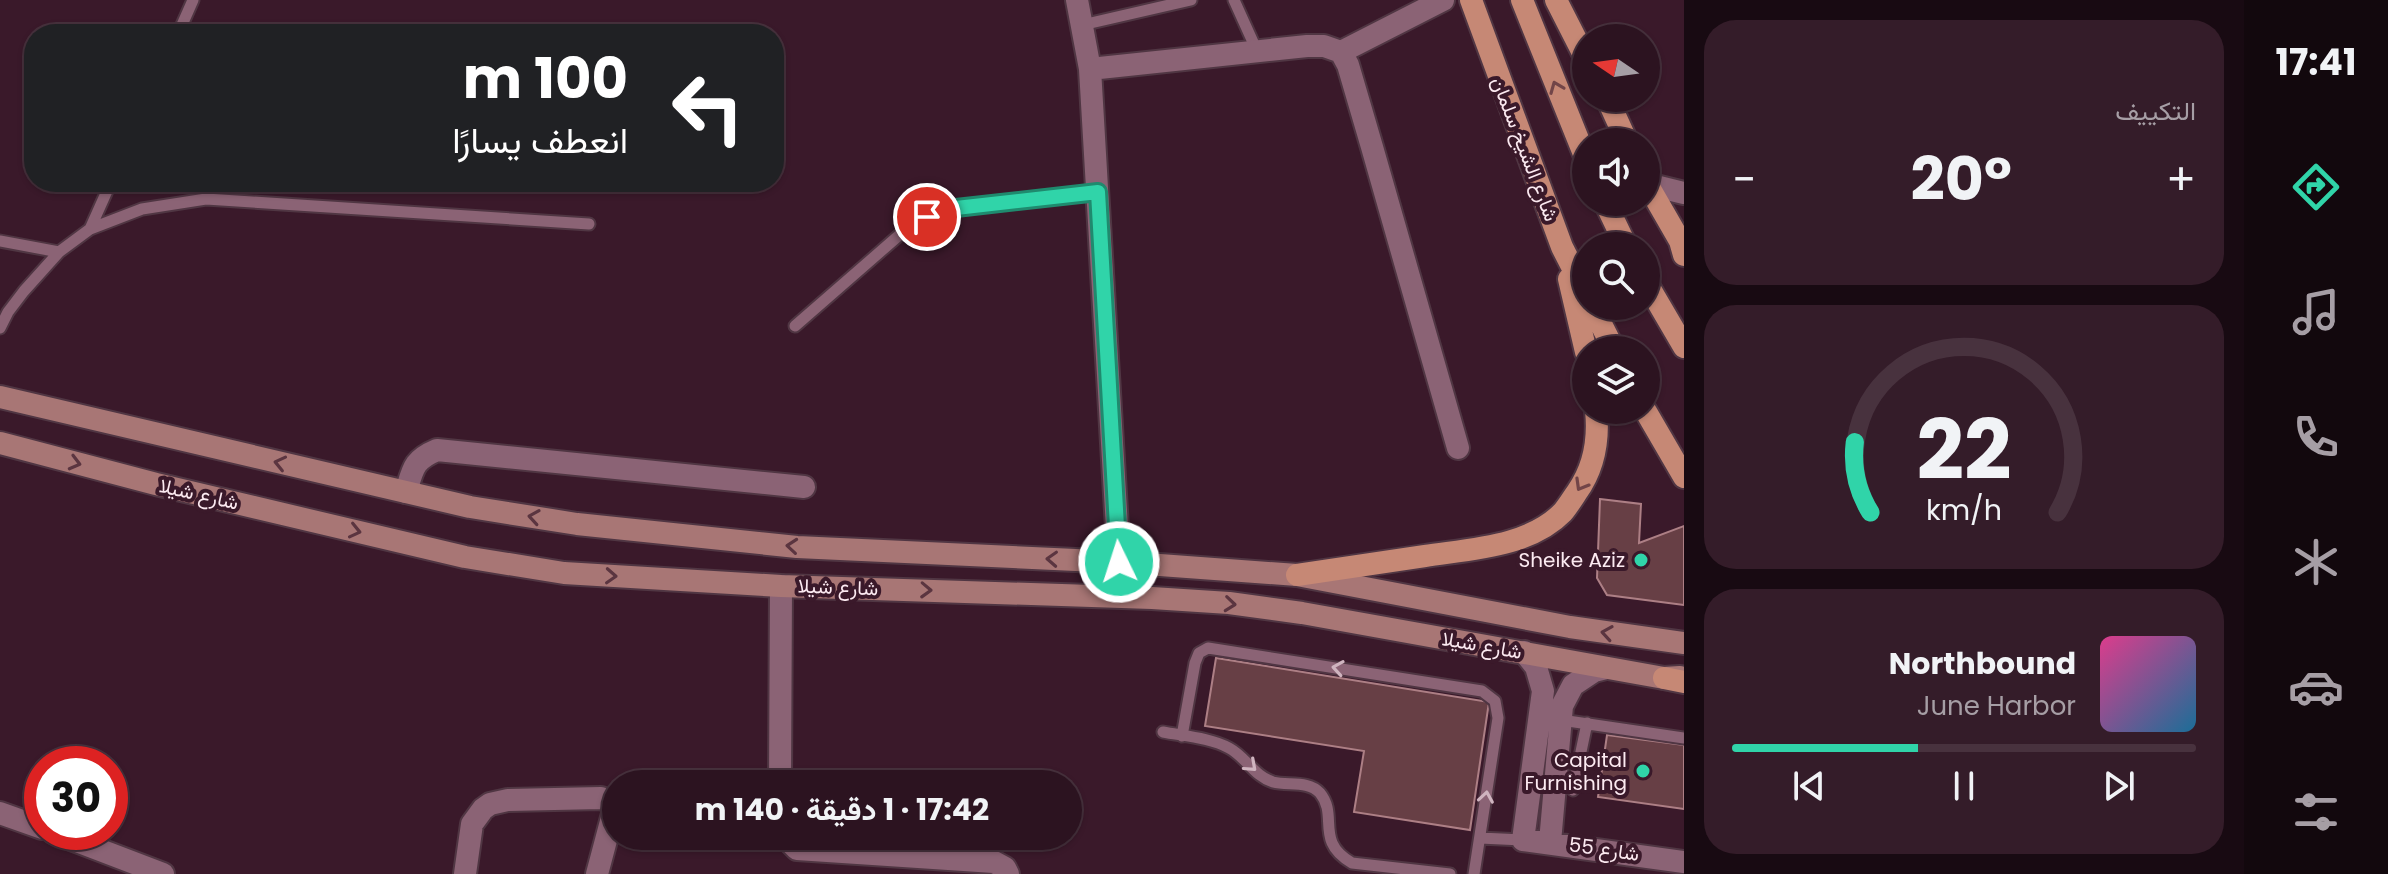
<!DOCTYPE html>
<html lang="ar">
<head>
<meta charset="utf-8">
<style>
	:root { --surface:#2c1320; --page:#341c29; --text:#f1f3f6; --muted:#a69ea5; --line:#48323e; --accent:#30d4a9 }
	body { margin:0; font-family:Poppins,Vazirmatn,sans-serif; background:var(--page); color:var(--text); direction:rtl; height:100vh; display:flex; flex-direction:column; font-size:30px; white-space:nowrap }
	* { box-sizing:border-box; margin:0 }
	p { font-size:26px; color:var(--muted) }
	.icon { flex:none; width:44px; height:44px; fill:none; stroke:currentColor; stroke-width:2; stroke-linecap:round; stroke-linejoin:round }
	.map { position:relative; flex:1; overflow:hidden; direction:ltr }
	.panel { display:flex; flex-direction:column; gap:20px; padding:20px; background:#180a12; width:560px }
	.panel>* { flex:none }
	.guide { position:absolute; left:24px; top:24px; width:760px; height:168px; border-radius:32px; box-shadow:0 2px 6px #0004,0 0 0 2px var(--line); direction:rtl; background:#202124; color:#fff; overflow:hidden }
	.needle { width:52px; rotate:283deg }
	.controls { position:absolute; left:1572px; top:24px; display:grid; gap:16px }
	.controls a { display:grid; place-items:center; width:88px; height:88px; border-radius:50%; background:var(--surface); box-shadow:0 2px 6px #0004,0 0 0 2px var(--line); font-size:40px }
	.speed { position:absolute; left:24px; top:746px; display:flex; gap:16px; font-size:40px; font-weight:700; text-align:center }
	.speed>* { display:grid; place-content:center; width:104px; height:104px; border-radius:50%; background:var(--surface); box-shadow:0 2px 6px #0004,0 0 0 2px var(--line); line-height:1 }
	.speed .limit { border:12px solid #d22; background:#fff; color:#111 }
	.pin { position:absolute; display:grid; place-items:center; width:68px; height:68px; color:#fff; margin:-34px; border:4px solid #fff; border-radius:50%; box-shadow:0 2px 8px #0007 }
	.me { position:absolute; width:88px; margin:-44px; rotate:356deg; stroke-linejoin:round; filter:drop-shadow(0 0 6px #0008) }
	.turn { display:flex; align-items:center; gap:28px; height:168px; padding:0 24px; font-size:36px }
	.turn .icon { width:104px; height:104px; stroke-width:2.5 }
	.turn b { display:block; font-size:56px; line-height:68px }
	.big { font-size:60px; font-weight:700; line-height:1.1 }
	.panel .card { flex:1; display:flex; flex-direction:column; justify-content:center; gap:12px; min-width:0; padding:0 28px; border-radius:32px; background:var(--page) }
	.panel .dial { align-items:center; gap:0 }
	.dial svg { height:208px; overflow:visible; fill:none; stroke:var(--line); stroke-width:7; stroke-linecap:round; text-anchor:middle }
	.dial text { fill:var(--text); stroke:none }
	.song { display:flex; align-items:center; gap:24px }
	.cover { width:96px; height:96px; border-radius:12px; background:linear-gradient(135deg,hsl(330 70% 55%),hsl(200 70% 35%)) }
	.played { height:8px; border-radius:4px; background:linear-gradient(90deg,var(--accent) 40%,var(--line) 40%) }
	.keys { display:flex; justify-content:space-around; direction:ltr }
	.heat { display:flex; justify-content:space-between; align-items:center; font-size:44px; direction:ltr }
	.trip { position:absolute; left:602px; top:770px; width:480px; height:80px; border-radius:40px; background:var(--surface); box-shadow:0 2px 6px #0004,0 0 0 2px var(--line); font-weight:700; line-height:80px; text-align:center; direction:rtl }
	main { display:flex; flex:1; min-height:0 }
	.dock { display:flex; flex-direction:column; width:144px; justify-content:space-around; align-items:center; background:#12080d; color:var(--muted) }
	.dock .icon { width:56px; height:56px }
	.dock .selected { color:var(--accent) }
	.dock b { font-size:36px; color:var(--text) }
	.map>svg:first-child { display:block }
	.building { fill:#673f45; stroke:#ad7f85; stroke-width:2 }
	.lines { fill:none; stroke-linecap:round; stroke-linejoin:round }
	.service-casing { stroke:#503643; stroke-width:15 }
	.minor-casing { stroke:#503643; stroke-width:26 }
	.secondary-casing { stroke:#503643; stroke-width:26 }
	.primary-casing { stroke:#503643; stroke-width:26 }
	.service { stroke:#8b6375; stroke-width:11 }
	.minor { stroke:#8b6375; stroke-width:22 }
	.secondary { stroke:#a87675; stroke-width:22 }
	.primary { stroke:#c68875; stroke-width:22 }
	.oneway { stroke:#724548 }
	.oneway2 { stroke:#5b3540 }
	.oneway3 { stroke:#cfb4bf }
	.route-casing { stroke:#1f8a6e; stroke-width:20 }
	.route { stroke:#30d4a9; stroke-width:14 }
	.poi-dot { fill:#30d4a9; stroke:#3a192a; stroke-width:3 }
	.labels { text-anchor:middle; stroke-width:8; stroke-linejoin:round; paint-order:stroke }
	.street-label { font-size:20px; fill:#fceaf1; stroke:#3a192a }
	.poi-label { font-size:20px; fill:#fceaf1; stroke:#3a192a; text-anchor:end }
</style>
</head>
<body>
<main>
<nav class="dock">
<b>17:41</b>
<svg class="icon selected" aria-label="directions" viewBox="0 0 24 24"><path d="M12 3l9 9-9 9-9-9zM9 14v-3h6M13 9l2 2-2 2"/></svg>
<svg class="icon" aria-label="music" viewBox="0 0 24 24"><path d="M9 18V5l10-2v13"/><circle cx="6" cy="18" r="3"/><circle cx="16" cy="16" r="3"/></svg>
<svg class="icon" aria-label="phone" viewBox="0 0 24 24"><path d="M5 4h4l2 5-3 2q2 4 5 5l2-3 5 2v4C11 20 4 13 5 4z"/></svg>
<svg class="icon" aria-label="climate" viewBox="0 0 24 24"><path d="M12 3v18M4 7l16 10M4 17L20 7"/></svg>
<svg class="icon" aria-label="car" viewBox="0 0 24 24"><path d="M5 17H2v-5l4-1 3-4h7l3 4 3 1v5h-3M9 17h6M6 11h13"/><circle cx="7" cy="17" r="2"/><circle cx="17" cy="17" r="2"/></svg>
<svg class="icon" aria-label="filters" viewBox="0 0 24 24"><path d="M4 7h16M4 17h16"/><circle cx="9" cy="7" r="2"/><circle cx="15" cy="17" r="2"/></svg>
</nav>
<section class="panel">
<div class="card"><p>التكييف</p>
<div class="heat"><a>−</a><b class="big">20°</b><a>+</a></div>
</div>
<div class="card dial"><svg viewBox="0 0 100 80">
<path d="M14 69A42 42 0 1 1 86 69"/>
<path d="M14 69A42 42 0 0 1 8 42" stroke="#30d4a9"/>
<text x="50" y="56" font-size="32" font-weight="700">22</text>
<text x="50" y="72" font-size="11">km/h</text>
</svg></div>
<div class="card">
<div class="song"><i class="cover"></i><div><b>Northbound</b><p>June Harbor</p></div></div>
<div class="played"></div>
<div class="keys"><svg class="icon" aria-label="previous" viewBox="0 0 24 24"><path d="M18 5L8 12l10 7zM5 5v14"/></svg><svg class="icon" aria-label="pause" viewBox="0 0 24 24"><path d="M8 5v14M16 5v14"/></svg><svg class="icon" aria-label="next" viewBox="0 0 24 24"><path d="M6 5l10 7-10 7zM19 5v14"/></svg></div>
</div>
</section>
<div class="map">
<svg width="1684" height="874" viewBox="0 0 1684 874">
	<rect width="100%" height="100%" fill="#3a192a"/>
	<path class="building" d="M 1600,499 L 1641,504 L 1639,543 L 1684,526 L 1684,605 L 1607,595 L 1597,578 Z
		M 1216,658 L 1489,702 L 1470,830 L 1354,812 L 1364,751 L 1205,726 Z
		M 1607,735 L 1684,745 L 1684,809 L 1598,797 Z"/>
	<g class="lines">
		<g class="service-casing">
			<path id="service" d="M 1234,0 L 1257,51
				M 1082,25 L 1191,0
				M 178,34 L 193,0
				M 90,229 L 111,182
				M 0,241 L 59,252
				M 795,326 L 904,231 L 927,217 L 956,208 L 1098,192
				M 0,328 L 8,312 L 24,291 L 59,252 L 90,229 L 142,209 L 206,199 L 589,224
				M 1561,720 L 1684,738
				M 1163,732 C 1184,736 1211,738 1229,748 C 1246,757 1254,776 1273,782 C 1288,786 1308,780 1320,793 C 1339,816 1314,841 1352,863 L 1450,874
				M 1182,736 L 1195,663 L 1199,653 L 1208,648 L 1482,691 L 1495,701 L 1498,718 L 1474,874
				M 1573,790 L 1587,723
				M 1480,838 L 1523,840"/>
		</g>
		<g class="minor-casing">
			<path id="minor" d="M 1077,0 L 1090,69 L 1119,562
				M 1341,52 L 1443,0
				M 1090,69 L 1307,46 L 1324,46 L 1341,52 L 1348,65 L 1372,147 L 1458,448
				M 1647,184 L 1684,193
				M 406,492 C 413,469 413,460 437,450 L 804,487
				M 1524,652 L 1536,667 L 1543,691 L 1523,840 L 1684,862
				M 780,784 L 781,586
				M 0,813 L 42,828
				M 53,832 L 163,874
				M 784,836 L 797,849 L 994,862 L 1005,868 L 1008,874
				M 1550,842 L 1562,706 L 1573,685 L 1594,671 L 1606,668
				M 465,874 L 472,824 L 483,809 L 490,804 L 508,800 L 601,798 L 609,801 L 614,810 L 597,874"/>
		</g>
		<g class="secondary-casing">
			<path id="secondary" d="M 0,397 L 470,507 L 577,524 L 797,547 L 1119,562 L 1297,575 L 1570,627 L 1684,643
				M 0,443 L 156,484 L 465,557 L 564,573 L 781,586 L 1152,598 L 1229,603 L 1302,613 L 1664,678 L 1680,677"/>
		</g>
		<g class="primary-casing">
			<path id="primary" d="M 1471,0 L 1562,247 L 1586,294
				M 1522,0 L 1586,159
				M 1556,0 L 1586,59
				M 1607,98 L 1627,142
				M 1646,182 L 1680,241 L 1684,255
				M 1605,202 L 1626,246
				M 1569,279 L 1586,352
				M 1646,282 L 1684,347
				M 1592,306 L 1614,350
				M 1645,410 L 1684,477
				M 1297,575 C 1340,569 1382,562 1425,556 C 1470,549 1529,547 1563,512 C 1568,506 1573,498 1577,492 C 1594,468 1599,439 1596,410
				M 1664,678 L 1684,682"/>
		</g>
		<use href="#service" class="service"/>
		<use href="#minor" class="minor"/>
		<use href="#secondary" class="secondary"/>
		<use href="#primary" class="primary"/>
	</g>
	<defs><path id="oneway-chevron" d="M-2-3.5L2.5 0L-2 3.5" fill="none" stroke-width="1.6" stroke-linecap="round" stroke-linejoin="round" transform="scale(2)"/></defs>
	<g class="oneway">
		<use href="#oneway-chevron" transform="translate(1556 87) rotate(-112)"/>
		<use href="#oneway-chevron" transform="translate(1581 485) rotate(120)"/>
	</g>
	<g class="oneway2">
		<use href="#oneway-chevron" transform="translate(75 463) rotate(15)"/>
		<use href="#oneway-chevron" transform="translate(280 463) rotate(-167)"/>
		<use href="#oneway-chevron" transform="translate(534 517) rotate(-171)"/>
		<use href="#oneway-chevron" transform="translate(355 531) rotate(13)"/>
		<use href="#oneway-chevron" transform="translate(792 546) rotate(-175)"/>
		<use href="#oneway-chevron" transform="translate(1052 559) rotate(-177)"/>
		<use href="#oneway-chevron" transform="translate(611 576) rotate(3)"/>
		<use href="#oneway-chevron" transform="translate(926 590) rotate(2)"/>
		<use href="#oneway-chevron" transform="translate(1230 604) rotate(6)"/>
		<use href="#oneway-chevron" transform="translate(1607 633) rotate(-171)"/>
	</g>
	<g class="oneway3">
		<use href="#oneway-chevron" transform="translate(1338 668) rotate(-171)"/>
		<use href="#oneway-chevron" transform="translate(1251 766) rotate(42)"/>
		<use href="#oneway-chevron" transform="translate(1486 797) rotate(-81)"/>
	</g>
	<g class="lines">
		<g class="route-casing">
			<path id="route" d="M 927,217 L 956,208 L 1098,192 L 1119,562"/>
		</g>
		<use href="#route" class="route"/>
	</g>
	<g class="poi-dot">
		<circle cx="1641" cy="560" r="8"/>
		<circle cx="1643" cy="771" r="8"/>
	</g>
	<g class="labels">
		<g class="street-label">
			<text transform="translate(1525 149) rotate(69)" y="7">شارع الشيخ سلمان</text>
			<text transform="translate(199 494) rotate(13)" y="7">شارع شيلا</text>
			<text transform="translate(838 587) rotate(2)" y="7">شارع شيلا</text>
			<text transform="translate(1482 645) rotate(10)" y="7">شارع شيلا</text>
			<text transform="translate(1604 849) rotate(8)" y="7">شارع 55</text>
		</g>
		<g class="poi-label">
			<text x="1625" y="567">Sheike Aziz</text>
			<text x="1627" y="767">Capital<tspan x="1627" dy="23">Furnishing</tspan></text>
		</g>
	</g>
</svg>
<div class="controls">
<a><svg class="needle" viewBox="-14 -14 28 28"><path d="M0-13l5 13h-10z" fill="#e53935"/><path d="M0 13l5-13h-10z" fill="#a69ea5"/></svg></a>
<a><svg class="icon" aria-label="sound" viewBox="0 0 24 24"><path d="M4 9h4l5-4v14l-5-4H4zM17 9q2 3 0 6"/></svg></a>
<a><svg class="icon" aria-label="search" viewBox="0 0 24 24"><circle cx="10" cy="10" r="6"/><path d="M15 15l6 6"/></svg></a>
<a><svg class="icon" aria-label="layers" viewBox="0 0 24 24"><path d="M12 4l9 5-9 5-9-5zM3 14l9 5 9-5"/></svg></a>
</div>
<div class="speed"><div class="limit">30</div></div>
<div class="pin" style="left:927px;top:217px;background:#d93025"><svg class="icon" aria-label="arrive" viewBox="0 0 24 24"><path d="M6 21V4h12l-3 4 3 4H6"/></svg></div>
<svg class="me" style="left:1119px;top:562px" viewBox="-20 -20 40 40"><circle r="17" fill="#30d4a9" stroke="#fff" stroke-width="3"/><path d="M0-11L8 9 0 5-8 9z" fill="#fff"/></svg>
<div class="trip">17:42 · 1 دقيقة · 140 m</div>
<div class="guide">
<div class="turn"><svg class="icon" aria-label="left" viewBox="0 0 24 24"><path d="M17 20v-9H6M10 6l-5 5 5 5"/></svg><div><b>100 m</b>انعطف يسارًا</div></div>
</div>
</div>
</main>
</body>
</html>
